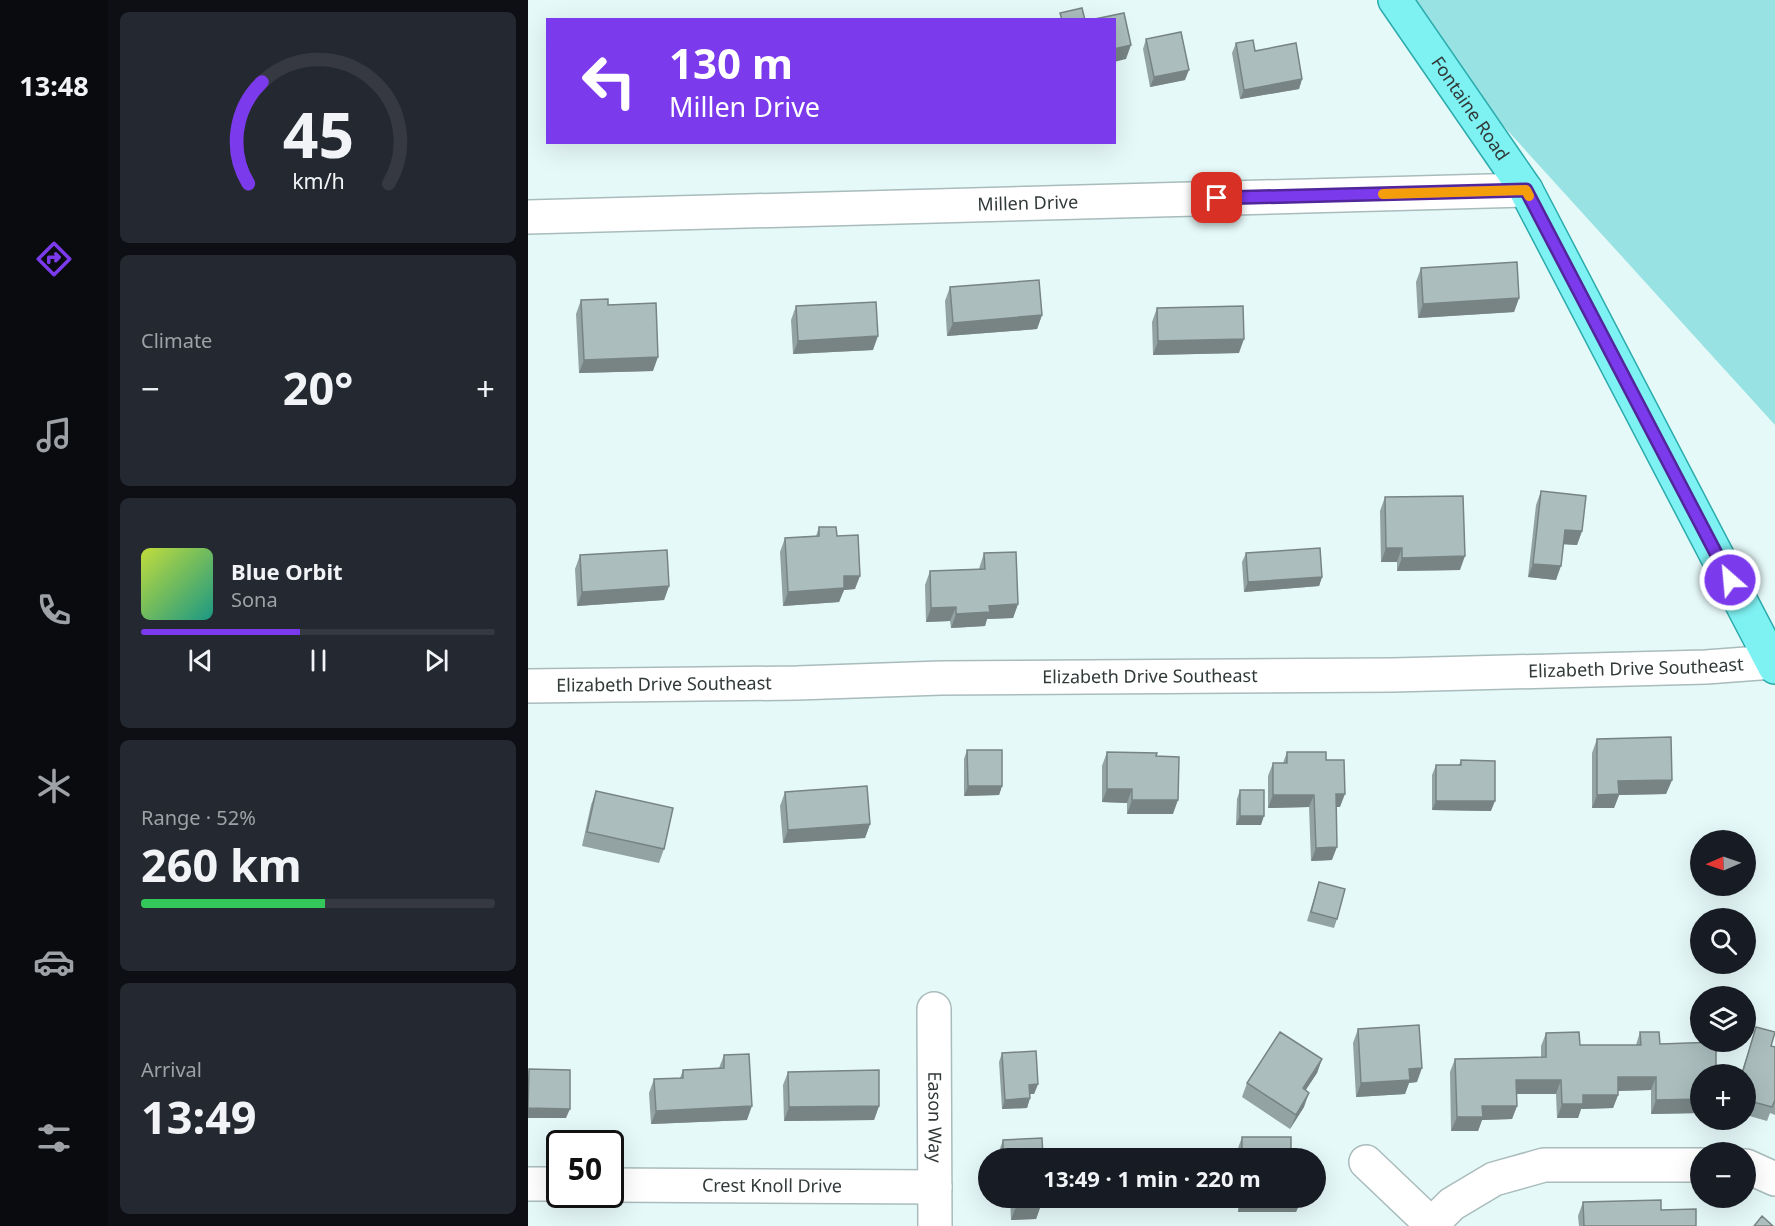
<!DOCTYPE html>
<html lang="en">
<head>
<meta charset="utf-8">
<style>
	:root { --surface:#171b24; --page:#242831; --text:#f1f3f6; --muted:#9ea1a6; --line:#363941; --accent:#7c3aed }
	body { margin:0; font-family:"Noto Sans",sans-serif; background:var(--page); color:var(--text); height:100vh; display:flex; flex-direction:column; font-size:22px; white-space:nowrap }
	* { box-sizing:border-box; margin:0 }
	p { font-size:20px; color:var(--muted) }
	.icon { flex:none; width:33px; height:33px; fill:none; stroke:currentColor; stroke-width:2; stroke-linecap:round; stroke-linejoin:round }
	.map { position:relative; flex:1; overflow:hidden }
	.sheet { display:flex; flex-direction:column; gap:12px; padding:12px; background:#0d0f14; width:420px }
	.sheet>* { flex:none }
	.top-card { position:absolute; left:18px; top:18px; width:570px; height:126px; border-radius:0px; box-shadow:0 6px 24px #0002; background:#7c3aed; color:#fff; overflow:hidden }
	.needle { width:39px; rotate:268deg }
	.buttons { position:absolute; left:1162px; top:830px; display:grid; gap:12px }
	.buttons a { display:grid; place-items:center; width:66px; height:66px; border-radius:50%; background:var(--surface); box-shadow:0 6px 24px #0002; font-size:30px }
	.speed { position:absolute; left:18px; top:1130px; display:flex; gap:12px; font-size:30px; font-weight:700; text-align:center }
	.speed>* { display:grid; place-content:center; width:78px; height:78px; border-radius:50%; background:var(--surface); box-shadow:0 6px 24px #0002; line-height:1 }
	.speed .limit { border:3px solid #111; border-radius:9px; background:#fff; color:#111 }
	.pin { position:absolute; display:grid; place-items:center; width:51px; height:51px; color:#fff; margin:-26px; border-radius:12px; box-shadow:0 3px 9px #0006 }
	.me { position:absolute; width:66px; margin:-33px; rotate:333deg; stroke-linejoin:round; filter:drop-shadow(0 0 4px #0008) }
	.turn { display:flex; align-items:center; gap:21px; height:126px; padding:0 24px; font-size:27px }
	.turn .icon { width:78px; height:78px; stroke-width:2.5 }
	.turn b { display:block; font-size:42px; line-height:51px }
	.big { font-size:45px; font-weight:700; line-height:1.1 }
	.sheet .card { flex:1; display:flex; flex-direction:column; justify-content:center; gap:9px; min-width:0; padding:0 21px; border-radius:9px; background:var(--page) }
	.sheet .dial { align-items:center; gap:0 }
	.dial svg { height:156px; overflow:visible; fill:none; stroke:var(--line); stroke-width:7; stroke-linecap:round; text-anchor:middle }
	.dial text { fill:var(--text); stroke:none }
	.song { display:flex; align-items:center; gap:18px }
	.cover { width:72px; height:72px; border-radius:9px; background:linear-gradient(135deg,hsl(70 70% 55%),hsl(170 70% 35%)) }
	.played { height:6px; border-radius:3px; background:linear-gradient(90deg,var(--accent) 45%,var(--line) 45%) }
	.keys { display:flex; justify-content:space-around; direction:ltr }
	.heat { display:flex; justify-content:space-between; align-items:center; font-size:33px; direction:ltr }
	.charge { height:9px; border-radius:4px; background:linear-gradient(90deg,#34c759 52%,var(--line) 0) }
	.trip { position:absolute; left:450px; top:1148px; width:348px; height:60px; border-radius:30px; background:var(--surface); box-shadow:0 6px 24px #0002; font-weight:700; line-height:60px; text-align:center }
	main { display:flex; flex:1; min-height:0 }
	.menu { display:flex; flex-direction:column; width:108px; justify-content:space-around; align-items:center; background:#090b0e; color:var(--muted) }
	.menu .icon { width:42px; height:42px }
	.menu .current { color:var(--accent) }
	.menu b { font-size:27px; color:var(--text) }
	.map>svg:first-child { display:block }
	.green { fill:#98e2e3 }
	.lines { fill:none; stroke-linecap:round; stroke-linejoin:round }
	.minor-casing { stroke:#a9bbbb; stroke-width:36 }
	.major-casing { stroke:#2babac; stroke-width:36 }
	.minor { stroke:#fff; stroke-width:33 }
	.major { stroke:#7ef1f2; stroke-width:33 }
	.wall { fill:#93a3a3 }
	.shaded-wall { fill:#788484 }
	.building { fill:#abbdbd; stroke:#788484; stroke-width:1.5 }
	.route-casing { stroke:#51269a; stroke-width:15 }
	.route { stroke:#7c3aed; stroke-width:10 }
	.slow { stroke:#f59e0b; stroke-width:10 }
	.labels { text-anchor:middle; stroke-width:4.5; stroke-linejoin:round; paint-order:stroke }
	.street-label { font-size:18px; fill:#313939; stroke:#fff }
</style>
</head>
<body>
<main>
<nav class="menu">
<b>13:48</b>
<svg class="icon current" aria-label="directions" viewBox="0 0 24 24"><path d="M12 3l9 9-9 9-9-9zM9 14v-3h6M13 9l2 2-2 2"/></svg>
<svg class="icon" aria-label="music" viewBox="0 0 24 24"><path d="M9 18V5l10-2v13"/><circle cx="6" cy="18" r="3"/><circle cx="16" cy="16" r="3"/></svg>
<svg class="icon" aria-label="phone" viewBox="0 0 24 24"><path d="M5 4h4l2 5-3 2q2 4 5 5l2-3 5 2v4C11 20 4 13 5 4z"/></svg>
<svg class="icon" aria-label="climate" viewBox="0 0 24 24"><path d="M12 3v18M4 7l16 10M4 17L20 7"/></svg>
<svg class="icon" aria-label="car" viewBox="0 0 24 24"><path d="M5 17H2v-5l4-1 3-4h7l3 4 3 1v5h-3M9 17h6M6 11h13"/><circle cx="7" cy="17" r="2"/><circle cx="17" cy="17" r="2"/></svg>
<svg class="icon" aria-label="filters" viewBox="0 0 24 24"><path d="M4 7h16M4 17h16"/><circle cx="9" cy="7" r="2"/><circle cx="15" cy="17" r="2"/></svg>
</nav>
<section class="sheet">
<div class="card dial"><svg viewBox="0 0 100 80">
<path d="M14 69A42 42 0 1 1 86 69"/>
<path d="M14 69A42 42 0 0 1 21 17" stroke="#7c3aed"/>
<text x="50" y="56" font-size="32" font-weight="700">45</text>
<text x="50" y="72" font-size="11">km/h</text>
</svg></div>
<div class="card"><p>Climate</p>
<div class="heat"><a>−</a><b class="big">20°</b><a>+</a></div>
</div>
<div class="card">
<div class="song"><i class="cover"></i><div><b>Blue Orbit</b><p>Sona</p></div></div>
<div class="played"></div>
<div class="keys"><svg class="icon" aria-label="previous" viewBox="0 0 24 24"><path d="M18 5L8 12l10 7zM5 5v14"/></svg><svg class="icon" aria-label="pause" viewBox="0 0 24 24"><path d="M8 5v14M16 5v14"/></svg><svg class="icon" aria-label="next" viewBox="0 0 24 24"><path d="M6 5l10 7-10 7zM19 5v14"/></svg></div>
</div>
<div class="card"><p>Range · 52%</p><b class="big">260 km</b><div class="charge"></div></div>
<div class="card"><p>Arrival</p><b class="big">13:49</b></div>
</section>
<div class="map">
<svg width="1247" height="1226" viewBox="0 0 1247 1226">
	<rect width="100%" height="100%" fill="#e6f9f9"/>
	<path class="green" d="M 861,0 L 1247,0 L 1247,425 Z"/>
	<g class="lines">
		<g class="minor-casing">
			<g id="minor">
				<path id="s1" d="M 0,217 L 998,190"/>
				<path id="s2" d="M 0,686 L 269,683 L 413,678 L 865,675 L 1178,667 L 1245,662"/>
				<path id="s3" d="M 406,1009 L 407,1226"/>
				<path d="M 838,1162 L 903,1224"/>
				<path d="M 1218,1166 L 1247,1179"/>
				<path d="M 0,1184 L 32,1184"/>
				<path id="s4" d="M 82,1185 L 407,1187"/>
				<path d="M 902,1226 L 924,1204 L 966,1179 L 1016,1165 L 1173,1165"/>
			</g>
		</g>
		<g class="major-casing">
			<g id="major">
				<path id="s5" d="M 867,0 L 998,190 L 1247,667"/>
			</g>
		</g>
		<use href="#minor" class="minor"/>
		<use href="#major" class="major"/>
	</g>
	<path class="wall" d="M 618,39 L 657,80 L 622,87 L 615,49 Z
		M 708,43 L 727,51 L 774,79 L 771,89 L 712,99 L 704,53 Z
		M 893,268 L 991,298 L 986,312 L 890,318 L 888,282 Z
		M 422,287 L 514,315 L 509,329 L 419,336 L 417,301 Z
		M 53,300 L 80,305 L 125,371 L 51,373 L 48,314 Z
		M 268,306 L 345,350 L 265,354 L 263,320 Z
		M 629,308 L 711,353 L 625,355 L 624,322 Z
		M 1013,491 L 1054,531 L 1049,545 L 1035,544 L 1028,580 L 1000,577 L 1008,505 Z
		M 857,497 L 932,570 L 869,571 L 869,562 L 853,562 L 852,511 Z
		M 291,527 L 309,536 L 327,589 L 316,590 L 311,602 L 255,606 L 252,552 L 257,538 L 288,536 Z
		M 456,553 L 490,604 L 485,618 L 459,619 L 457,626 L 423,628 L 422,621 L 398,622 L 397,585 L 402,571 L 451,569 Z
		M 718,553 L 794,577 L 791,586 L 716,592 L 714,562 Z
		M 52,555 L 141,586 L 136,600 L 49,606 L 47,569 Z
		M 1069,739 L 1144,780 L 1138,794 L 1091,795 L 1086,808 L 1064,808 L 1064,753 Z
		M 439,750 L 474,786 L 471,795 L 436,796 L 436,759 Z
		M 579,752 L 628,756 L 645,814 L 599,814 L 599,803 L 574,802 L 574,766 Z
		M 759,752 L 798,760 L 812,807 L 808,807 L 804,860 L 783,861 L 781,807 L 740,808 L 740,776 L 745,763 L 755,763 Z
		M 933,760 L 963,811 L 904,810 L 904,775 L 908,765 L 931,765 Z
		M 712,790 L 733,825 L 708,825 L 709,799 Z
		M 68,791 L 136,849 L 131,863 L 54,846 L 63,805 Z
		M 257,792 L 342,824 L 337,838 L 255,843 L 252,806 Z
		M 791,882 L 809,919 L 806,928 L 779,921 Z
		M 1228,1027 L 1243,1046 L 1247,1047 L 1247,1115 L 1242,1113 L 1239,1121 L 1218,1115 L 1218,1074 L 1213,1074 Z
		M 830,1029 L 889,1082 L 881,1083 L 877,1094 L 828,1097 L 825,1043 Z
		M 1112,1032 L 1132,1044 L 1173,1074 L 1173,1113 L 1123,1114 L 1123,1090 L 1090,1091 L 1090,1095 L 1085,1108 L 1053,1109 L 1050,1118 L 1029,1118 L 1028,1094 L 989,1094 L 989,1106 L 984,1119 L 954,1120 L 950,1131 L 923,1131 L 922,1072 L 927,1059 L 1013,1057 L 1013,1046 L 1018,1033 L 1052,1045 L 1108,1045 Z
		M 474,1053 L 510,1084 L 506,1094 L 502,1094 L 502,1098 L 499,1108 L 474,1109 L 471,1062 Z
		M 196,1055 L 219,1120 L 123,1124 L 121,1093 L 126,1079 L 152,1078 L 155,1070 L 191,1068 Z
		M 794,1059 L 789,1073 L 777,1090 L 776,1107 L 762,1129 L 714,1097 L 719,1083 Z
		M 260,1072 L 351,1106 L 346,1120 L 256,1121 L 255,1085 Z
		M 714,1137 L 763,1158 L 709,1158 L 709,1151 Z
		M 475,1140 L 515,1158 L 470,1158 L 470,1154 Z
		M 482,1197 L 513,1197 L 513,1205 L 508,1219 L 483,1220 Z
		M 710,1197 L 774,1197 L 768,1212 L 710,1212 Z
		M 1055,1202 L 1133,1210 L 1168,1226 L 1051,1226 L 1050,1216 Z"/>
	<path class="shaded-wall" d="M 603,45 L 598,59 L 586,62 L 586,49 Z
		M 661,70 L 657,80 L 622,87 L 626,77 Z
		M 774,79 L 771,89 L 712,99 L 716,90 Z
		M 991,298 L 986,312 L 890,318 L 895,304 Z
		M 514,315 L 509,329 L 419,336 L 425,323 Z
		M 350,336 L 345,350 L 265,354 L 270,341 Z
		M 716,339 L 711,353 L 625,355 L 630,341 Z
		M 130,357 L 125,371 L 51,373 L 56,360 Z
		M 1037,530 L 1054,531 L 1049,545 L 1032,544 Z
		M 858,548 L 874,548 L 869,562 L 853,562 Z
		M 937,556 L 932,570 L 869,571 L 874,558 Z
		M 1005,564 L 1033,566 L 1028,580 L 1000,577 Z
		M 316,576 L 332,576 L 327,589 L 316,590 L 311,602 L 255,606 L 260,592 Z
		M 794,577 L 791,586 L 716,592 L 720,582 Z
		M 141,586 L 136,600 L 49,606 L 54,592 Z
		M 490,604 L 485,618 L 459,619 L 457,626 L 423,628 L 428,614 L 461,606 Z
		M 428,607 L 422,621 L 398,622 L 403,608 Z
		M 1144,780 L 1138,794 L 1091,795 L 1086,808 L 1064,808 L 1069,795 L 1090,781 Z
		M 440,786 L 474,786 L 471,795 L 436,796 Z
		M 579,789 L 604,789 L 599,803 L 574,802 Z
		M 808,794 L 817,794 L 812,807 L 803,807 Z
		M 745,795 L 786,795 L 781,807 L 740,808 Z
		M 604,800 L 650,800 L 645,814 L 599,814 Z
		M 908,801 L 967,801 L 963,811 L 904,810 Z
		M 712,816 L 736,816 L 733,825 L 708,825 Z
		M 342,824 L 337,838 L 255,843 L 260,830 Z
		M 809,847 L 804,860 L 783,861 L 788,848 Z
		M 794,1059 L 789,1073 L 770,1102 L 775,1088 Z
		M 894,1068 L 889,1082 L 881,1083 L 877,1094 L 828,1097 L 833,1083 L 881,1069 Z
		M 1090,1077 L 1128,1077 L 1123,1090 L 1085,1091 Z
		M 988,1080 L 1033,1080 L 1028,1094 L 983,1094 Z
		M 510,1084 L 506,1094 L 498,1094 L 501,1085 Z
		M 781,1093 L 776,1107 L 762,1129 L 768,1115 Z
		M 1055,1095 L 1090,1095 L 1085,1108 L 1053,1109 L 1050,1118 L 1029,1118 L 1034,1104 Z
		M 502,1098 L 499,1108 L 474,1109 L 477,1100 Z
		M 1173,1099 L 1173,1113 L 1123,1114 L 1128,1100 Z
		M 224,1106 L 219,1120 L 123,1124 L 128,1111 Z
		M 351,1106 L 346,1120 L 256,1121 L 261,1107 Z
		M 954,1106 L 989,1106 L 984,1119 L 954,1120 L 950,1131 L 923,1131 L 929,1117 Z
		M 0,1108 L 42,1109 L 38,1118 L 0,1118 Z
		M 715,1198 L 774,1199 L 768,1212 L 710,1212 Z
		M 513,1205 L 508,1219 L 483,1220 L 488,1207 Z"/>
	<path class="building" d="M 554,8 L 557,20 L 534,20 L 532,13 Z
		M 596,13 L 603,45 L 586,49 L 586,20 L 562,20 Z
		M 653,32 L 661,70 L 626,77 L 618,39 Z
		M 725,40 L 727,51 L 768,43 L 774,79 L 716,90 L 708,43 Z
		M 989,262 L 991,298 L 895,304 L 893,268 Z
		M 511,280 L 514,315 L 425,323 L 422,287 Z
		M 80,299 L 80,305 L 128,303 L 130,357 L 56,360 L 53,300 Z
		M 348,302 L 350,336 L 270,341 L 268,306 Z
		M 715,306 L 716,339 L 630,341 L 629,308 Z
		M 1013,491 L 1058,496 L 1054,531 L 1037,530 L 1033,566 L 1005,564 Z
		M 935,496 L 937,556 L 874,558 L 874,548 L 858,548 L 857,497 Z
		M 291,527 L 308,527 L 309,536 L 330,535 L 332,576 L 316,576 L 316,588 L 260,592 L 257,538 L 291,536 Z
		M 792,548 L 794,577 L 720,582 L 718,553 Z
		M 139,550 L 141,586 L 54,592 L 52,555 Z
		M 488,552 L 490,604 L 461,606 L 462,612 L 428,614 L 428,607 L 403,608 L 402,571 L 457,569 L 456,553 Z
		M 1143,737 L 1144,780 L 1090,781 L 1091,794 L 1069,795 L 1069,739 Z
		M 439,750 L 474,750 L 474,786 L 440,786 Z
		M 579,752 L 629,753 L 628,756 L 651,757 L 650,800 L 604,800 L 604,789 L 579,789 Z
		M 759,752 L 798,752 L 798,760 L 816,760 L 817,794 L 808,794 L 809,847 L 788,848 L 786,795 L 745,795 L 745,763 L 759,763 Z
		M 933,760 L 967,761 L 967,801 L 908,801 L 908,765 L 933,765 Z
		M 339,786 L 342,824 L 260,830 L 257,792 Z
		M 712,790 L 736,790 L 736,816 L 712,816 Z
		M 68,791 L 145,808 L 136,849 L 59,832 Z
		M 791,882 L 817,889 L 809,919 L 783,912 Z
		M 891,1025 L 894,1068 L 881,1069 L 882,1080 L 833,1083 L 830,1029 Z
		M 1228,1027 L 1247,1032 L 1243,1046 L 1247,1047 L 1247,1100 L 1244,1107 L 1218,1100 L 1218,1074 L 1214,1074 Z
		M 752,1032 L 794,1059 L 775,1088 L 781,1093 L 768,1115 L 719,1083 Z
		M 1051,1032 L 1052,1045 L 1113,1045 L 1112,1032 L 1131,1032 L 1132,1044 L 1188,1042 L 1188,1074 L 1173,1074 L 1173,1099 L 1128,1100 L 1128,1077 L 1090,1077 L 1090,1095 L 1055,1095 L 1055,1104 L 1034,1104 L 1033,1080 L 988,1080 L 989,1106 L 954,1106 L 955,1117 L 929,1117 L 927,1059 L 1018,1057 L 1018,1033 Z
		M 508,1051 L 510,1084 L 501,1085 L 502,1098 L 477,1100 L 474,1053 Z
		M 221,1054 L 224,1106 L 128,1111 L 126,1079 L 155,1078 L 155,1070 L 196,1068 L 196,1055 Z
		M 1,1069 L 42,1070 L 42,1109 L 0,1108 Z
		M 351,1070 L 351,1106 L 261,1107 L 260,1072 Z
		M 714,1137 L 763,1137 L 763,1158 L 714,1158 Z
		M 514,1138 L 515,1158 L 475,1158 L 475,1140 Z
		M 487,1197 L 513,1197 L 513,1205 L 488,1207 Z
		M 715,1197 L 774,1197 L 774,1199 L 715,1198 Z
		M 1133,1200 L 1133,1210 L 1168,1209 L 1168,1226 L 1056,1226 L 1055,1202 Z
		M 1234,1216 L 1245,1226 L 1226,1226 Z"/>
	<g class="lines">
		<g class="route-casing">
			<path id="route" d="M 689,198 L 998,190 L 1202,580"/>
		</g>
		<use href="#route" class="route"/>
		<path class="slow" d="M 855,194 L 998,190 L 1001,196"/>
	</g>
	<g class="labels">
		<g class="street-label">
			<text dy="6" stroke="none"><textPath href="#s5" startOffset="132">Fontaine Road</textPath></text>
			<text dy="6" stroke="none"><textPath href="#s1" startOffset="500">Millen Drive</textPath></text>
			<text dy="6" stroke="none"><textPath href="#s2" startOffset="1108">Elizabeth Drive Southeast</textPath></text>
			<text dy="6" stroke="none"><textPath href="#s2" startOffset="622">Elizabeth Drive Southeast</textPath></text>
			<text dy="6" stroke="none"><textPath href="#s2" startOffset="136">Elizabeth Drive Southeast</textPath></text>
			<text dy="6" stroke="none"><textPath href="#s3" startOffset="108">Eason Way</textPath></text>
			<text dy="6" stroke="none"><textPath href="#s4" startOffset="162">Crest Knoll Drive</textPath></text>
		</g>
	</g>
</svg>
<div class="buttons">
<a><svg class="needle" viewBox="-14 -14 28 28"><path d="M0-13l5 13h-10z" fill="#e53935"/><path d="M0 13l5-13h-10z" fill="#9ea1a6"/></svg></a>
<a><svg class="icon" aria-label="search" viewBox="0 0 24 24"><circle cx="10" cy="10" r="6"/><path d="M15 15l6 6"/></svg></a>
<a><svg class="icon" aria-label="layers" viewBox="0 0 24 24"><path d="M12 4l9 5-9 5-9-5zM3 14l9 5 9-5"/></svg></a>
<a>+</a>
<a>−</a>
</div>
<div class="speed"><div class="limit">50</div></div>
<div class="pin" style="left:689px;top:198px;background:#d93025"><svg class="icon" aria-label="arrive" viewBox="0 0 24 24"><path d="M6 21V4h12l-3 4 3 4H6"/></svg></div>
<svg class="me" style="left:1202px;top:580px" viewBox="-20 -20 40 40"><circle r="17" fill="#7c3aed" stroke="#fff" stroke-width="3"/><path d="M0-11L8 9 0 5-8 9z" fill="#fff"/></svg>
<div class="trip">13:49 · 1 min · 220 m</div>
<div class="top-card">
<div class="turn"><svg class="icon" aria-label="left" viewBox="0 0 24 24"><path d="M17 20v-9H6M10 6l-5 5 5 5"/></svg><div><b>130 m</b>Millen Drive</div></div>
</div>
</div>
</main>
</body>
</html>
